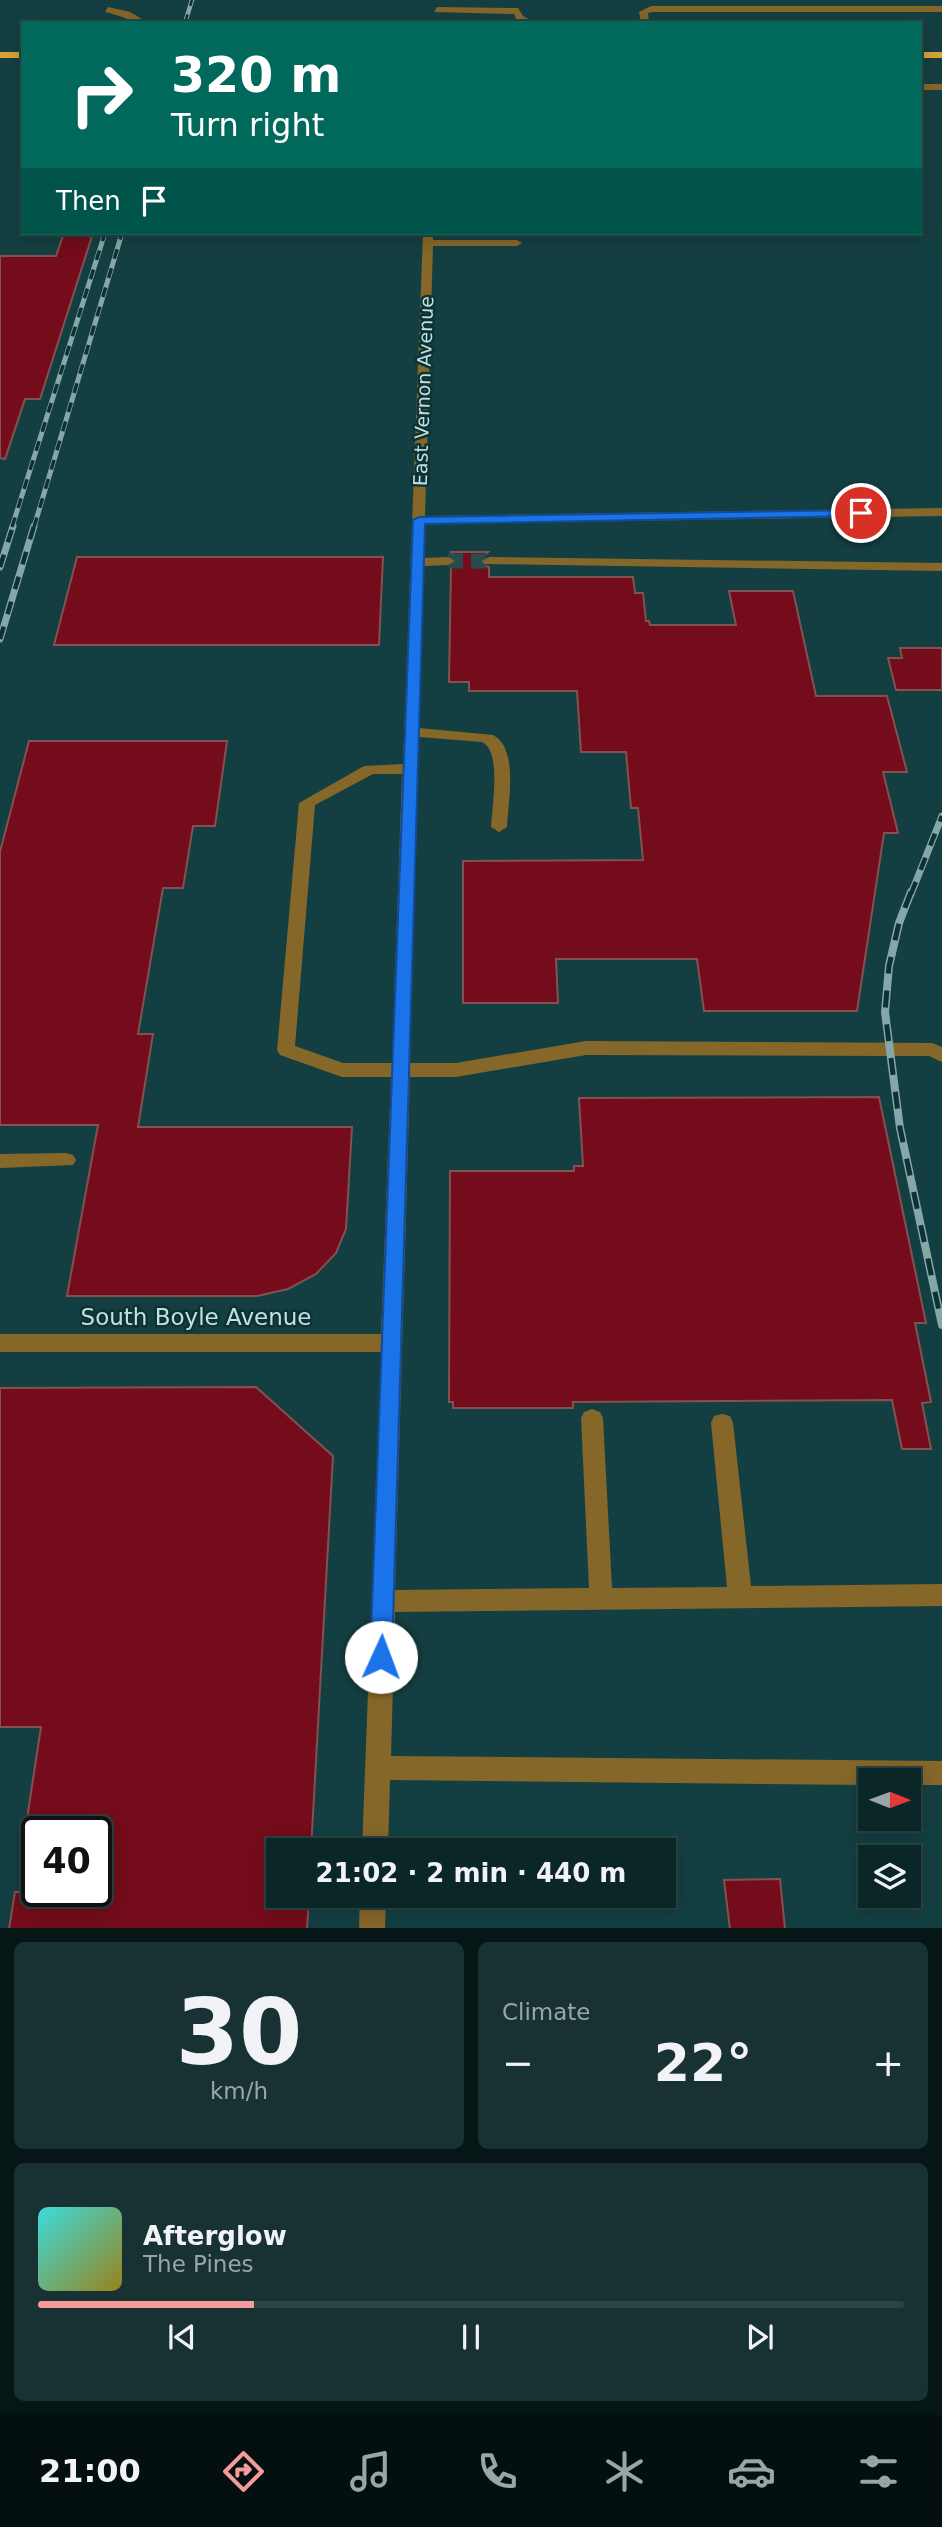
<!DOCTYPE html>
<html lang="en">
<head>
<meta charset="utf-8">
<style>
	:root { --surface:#0a2627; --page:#183233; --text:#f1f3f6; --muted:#99a5a7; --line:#2a4344; --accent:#f59b99 }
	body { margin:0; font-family:"DejaVu Sans",sans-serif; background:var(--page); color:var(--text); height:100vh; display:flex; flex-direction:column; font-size:26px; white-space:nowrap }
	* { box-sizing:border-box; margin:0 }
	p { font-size:23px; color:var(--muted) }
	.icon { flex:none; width:38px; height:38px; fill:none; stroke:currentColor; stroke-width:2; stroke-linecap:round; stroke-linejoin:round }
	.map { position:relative; height:1928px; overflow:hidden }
	.drawer { display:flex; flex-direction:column; gap:14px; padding:14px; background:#061515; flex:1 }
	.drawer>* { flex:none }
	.guide { position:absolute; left:21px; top:21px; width:901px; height:214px; border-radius:0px; box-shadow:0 4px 18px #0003,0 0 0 2px var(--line); background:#00695c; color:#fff; overflow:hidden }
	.needle { width:46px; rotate:91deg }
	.controls { position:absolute; left:858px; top:1768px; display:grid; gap:14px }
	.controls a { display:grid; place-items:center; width:63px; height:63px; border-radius:0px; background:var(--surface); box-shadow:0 4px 18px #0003,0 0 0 2px var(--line); font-size:35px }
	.speed { position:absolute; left:21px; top:1816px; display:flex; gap:14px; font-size:35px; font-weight:700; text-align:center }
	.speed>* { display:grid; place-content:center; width:91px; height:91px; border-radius:50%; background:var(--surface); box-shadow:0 4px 18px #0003,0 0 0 2px var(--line); line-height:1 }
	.speed .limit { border:4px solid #111; border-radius:10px; background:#fff; color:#111 }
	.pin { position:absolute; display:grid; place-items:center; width:60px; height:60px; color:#fff; margin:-30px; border:4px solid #fff; border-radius:50%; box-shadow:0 2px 7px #0007 }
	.me { position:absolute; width:77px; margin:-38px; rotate:2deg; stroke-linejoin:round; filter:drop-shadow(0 0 5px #0008) }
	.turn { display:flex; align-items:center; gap:24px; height:147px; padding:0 35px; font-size:32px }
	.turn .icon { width:91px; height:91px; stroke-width:2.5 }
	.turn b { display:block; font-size:49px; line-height:60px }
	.then { display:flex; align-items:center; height:66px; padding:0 35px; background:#0003; gap:14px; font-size:26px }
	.big { font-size:52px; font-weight:700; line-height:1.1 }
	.drawer .widget { flex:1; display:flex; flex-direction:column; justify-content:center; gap:10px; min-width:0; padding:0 24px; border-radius:10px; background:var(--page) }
	.drawer .dial { align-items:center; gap:0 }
	.dial b { font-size:91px; line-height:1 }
	.song { display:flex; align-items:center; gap:21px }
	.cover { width:84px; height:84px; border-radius:10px; background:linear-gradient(135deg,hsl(180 70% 55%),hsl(50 70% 35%)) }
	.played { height:7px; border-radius:4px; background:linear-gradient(90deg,var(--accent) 25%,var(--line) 25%) }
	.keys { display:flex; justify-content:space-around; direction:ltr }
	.heat { display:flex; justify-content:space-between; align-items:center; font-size:38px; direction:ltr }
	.drawer .tiles { flex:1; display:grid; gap:14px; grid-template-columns:1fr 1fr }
	.widget:last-child { grid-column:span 2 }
	.trip { position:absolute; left:266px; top:1838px; width:410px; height:70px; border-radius:0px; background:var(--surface); box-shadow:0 4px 18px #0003,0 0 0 2px var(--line); font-weight:700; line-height:70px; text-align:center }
	.dock { display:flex; height:112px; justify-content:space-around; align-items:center; background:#040f10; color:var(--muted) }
	.dock .icon { width:49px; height:49px }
	.dock .selected { color:var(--accent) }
	.dock b { font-size:32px; color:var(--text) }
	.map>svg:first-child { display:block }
	.built { fill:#143f42; fill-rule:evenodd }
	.building { fill:#740c1b; stroke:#835150; stroke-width:2 }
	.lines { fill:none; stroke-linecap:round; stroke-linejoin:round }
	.minor-tunnel { stroke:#284c4e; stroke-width:15; stroke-dasharray:15 8; stroke-linecap:butt }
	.minor { fill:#86672a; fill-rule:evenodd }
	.major { fill:#d6a33a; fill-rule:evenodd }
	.rail-far3-casing { stroke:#86a7a9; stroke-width:4.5 }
	.rail-far2-casing { stroke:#86a7a9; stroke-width:5 }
	.rail-far1-casing { stroke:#86a7a9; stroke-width:7 }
	.rail-casing { stroke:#86a7a9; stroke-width:8 }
	.rail-far3 { stroke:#0d3234; stroke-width:2.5; stroke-dasharray:9; stroke-linecap:butt }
	.rail-far2 { stroke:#0d3234; stroke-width:3.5; stroke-dasharray:10; stroke-linecap:butt }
	.rail-far1 { stroke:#0d3234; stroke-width:4.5; stroke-dasharray:13; stroke-linecap:butt }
	.rail { stroke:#0d3234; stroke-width:5; stroke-dasharray:17; stroke-linecap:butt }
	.route { fill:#1a73e8; stroke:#114b97; stroke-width:2 }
	.labels { text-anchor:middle; stroke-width:5; stroke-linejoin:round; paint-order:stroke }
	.street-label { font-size:19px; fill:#c1e1e3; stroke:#0d3234 }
	.near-street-label { font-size:23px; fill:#c1e1e3; stroke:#0d3234 }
</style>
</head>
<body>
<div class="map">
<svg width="942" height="1929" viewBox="0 0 942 1929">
	<rect width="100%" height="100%" fill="#0d3234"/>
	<path class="built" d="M 0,0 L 942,0 L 942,1928 L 0,1929 ZM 23,23 L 920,23 L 920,233 L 23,233 ZM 870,1780 L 908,1780 L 908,1818 L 870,1818 ZM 37,1832 L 96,1832 L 96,1892 L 37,1892 ZM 278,1850 L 663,1850 L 663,1895 L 278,1895 ZM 870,1857 L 908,1857 L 908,1895 L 870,1895 Z"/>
	<path class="building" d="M 64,233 L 93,233 L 40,399 L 25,399 L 5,459 L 0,458 L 0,256 L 56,256 Z
		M 451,552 L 488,552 L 479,560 L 482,565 L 489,567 L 489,577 L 633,577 L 635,593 L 643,593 L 646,621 L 649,621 L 650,625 L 736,625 L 729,591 L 793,591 L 816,696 L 887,696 L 907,772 L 883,772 L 898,833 L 884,833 L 857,1011 L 704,1011 L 697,959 L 556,959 L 558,1003 L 463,1003 L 463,861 L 643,860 L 638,808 L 631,808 L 626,752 L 581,752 L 577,691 L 469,691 L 469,682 L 449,682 L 451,567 L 457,562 Z
		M 77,557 L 383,557 L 379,645 L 54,645 Z
		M 900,648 L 942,648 L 942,690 L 896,690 L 888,658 L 902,658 Z
		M 29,741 L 227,741 L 215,826 L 193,826 L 183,888 L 163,888 L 138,1034 L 153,1034 L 138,1127 L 352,1127 L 346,1229 L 336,1253 L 316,1274 L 288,1289 L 257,1296 L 67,1296 L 98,1125 L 0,1125 L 0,852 Z
		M 879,1097 L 926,1323 L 915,1323 L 931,1402 L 922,1403 L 931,1449 L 902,1449 L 892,1400 L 573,1402 L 573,1408 L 453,1408 L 453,1402 L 449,1402 L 450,1171 L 574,1171 L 574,1166 L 583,1166 L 579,1098 Z
		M 256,1387 L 333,1456 L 311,1850 L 278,1850 L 278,1895 L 309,1895 L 307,1929 L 9,1929 L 15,1892 L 96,1892 L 96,1832 L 25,1832 L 41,1727 L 0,1727 L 0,1388 Z
		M 780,1879 L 785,1929 L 730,1929 L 724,1880 Z"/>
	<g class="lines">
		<path class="minor-tunnel" d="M 448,561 L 489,561"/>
		<path class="minor" d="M 651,6 L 942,6 L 942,12 L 652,12 L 648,13 L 649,23 L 641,23 L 639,12 Z
			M 108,7 L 130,12 L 149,23 C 134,23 120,15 105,12 Z
			M 437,7 L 518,8 L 523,16 L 536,23 L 524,23 L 516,19 L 514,14 L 434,12 Z
			M 920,84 L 942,84 L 942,90 L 920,90 Z
			M 423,233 L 433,233 L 433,240 L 517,240 L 522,243 L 517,246 L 433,246 L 425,516 L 942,508 L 942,516 L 425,524 L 424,558 L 448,557 L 455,561 L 448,565 L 424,566 L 419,728 L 493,735 C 519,748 508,802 507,827 L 499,832 L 491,827 C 492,806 502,751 482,742 L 419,737 L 410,1063 L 456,1063 L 586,1041 L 932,1043 L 942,1047 L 942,1062 L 929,1056 L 890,1056 L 586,1055 L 456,1077 L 410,1077 L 395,1590 L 589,1588 L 581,1418 L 584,1412 L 592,1409 L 600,1412 L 603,1418 L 612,1588 L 727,1587 L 711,1423 L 714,1416 L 722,1414 L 730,1416 L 733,1423 L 751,1586 L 942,1584 L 942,1606 L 395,1612 L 391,1756 L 942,1761 L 942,1785 L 908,1785 L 908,1780 L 870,1780 L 870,1785 L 390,1780 L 388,1850 L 362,1850 L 381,1352 L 0,1352 L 0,1334 L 381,1334 L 391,1077 L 342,1077 L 280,1055 L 277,1050 L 299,803 L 364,766 L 403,764 ZM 373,774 L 402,774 L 392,1063 L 343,1063 L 295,1046 L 315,805 Z
			M 489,557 L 942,563 L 942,571 L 484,564 L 482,561 Z
			M 66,1153 L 73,1155 L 76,1160 L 73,1165 L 0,1168 L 0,1154 Z
			M 360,1895 L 386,1895 L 385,1929 L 359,1929 Z"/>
		<path class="major" d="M 0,52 L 23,52 L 23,58 L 0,58 Z
			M 920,52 L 942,52 L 942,58 L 920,58 Z"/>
		<g class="rail-far3-casing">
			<path id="rail-far3" d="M 185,23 L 192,0"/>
		</g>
		<g class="rail-far2-casing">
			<path id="rail-far2" d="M 12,527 L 105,233
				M 34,527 L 122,233"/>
		</g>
		<g class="rail-far1-casing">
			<path id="rail-far1" d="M 0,567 L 13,526
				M 0,639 L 34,526
				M 911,894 L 942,816"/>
		</g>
		<g class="rail-casing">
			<path id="rail" d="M 911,892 L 899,923 L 889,966 L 885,1012 L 900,1128 L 942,1325"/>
		</g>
		<use href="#rail-far3" class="rail-far3"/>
		<use href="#rail-far2" class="rail-far2"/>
		<use href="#rail-far1" class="rail-far1"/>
		<use href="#rail" class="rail"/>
	</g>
	<path class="route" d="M 861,510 L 867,513 L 865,516 L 425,524 L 392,1657 L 388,1664 L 381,1667 L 373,1664 L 370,1657 L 413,520 L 419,517 Z"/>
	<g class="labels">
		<g class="street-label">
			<text transform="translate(423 391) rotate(-88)" y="7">East Vernon Avenue</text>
		</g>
		<g class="near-street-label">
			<text x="196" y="1325">South Boyle Avenue</text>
		</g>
	</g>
</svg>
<div class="controls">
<a><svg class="needle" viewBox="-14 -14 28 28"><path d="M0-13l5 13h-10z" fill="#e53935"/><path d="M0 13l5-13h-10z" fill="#99a5a7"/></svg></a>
<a><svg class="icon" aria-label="layers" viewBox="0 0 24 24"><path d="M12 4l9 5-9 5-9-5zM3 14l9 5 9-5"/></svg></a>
</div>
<div class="speed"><div class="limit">40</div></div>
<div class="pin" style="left:861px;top:513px;background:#d93025"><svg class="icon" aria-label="arrive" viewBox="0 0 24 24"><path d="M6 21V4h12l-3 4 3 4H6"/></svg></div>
<svg class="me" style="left:381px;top:1657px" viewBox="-20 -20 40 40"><circle r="19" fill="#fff"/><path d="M0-13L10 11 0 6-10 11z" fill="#1a73e8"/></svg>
<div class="trip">21:02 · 2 min · 440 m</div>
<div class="guide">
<div class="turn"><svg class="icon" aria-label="right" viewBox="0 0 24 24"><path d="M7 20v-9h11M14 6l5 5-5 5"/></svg><div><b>320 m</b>Turn right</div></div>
<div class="then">Then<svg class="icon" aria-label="arrive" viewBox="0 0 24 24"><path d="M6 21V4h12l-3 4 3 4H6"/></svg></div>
</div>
</div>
<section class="drawer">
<div class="tiles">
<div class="widget dial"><b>30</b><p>km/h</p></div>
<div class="widget"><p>Climate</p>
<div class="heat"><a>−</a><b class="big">22°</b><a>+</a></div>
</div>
<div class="widget">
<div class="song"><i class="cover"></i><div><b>Afterglow</b><p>The Pines</p></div></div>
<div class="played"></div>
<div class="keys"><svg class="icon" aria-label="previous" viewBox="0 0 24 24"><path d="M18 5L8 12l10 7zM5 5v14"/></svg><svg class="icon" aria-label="pause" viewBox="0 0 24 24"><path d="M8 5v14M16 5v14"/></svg><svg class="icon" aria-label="next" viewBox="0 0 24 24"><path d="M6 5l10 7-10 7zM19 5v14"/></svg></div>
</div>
</div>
</section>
<nav class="dock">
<b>21:00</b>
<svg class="icon selected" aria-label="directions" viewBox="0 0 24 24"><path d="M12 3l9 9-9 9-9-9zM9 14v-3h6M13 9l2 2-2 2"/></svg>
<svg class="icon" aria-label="music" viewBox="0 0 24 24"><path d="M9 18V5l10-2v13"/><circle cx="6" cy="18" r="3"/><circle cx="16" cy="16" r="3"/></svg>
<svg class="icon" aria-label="phone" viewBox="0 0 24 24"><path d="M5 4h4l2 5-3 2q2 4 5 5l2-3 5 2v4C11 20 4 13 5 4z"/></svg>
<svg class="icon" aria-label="climate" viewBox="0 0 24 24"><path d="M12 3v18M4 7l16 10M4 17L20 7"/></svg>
<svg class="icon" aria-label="car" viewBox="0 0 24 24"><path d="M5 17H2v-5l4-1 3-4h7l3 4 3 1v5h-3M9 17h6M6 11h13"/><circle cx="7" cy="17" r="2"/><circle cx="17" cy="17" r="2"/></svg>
<svg class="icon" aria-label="filters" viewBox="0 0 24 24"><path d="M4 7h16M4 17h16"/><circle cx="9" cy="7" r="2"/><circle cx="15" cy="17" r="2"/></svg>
</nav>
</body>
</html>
